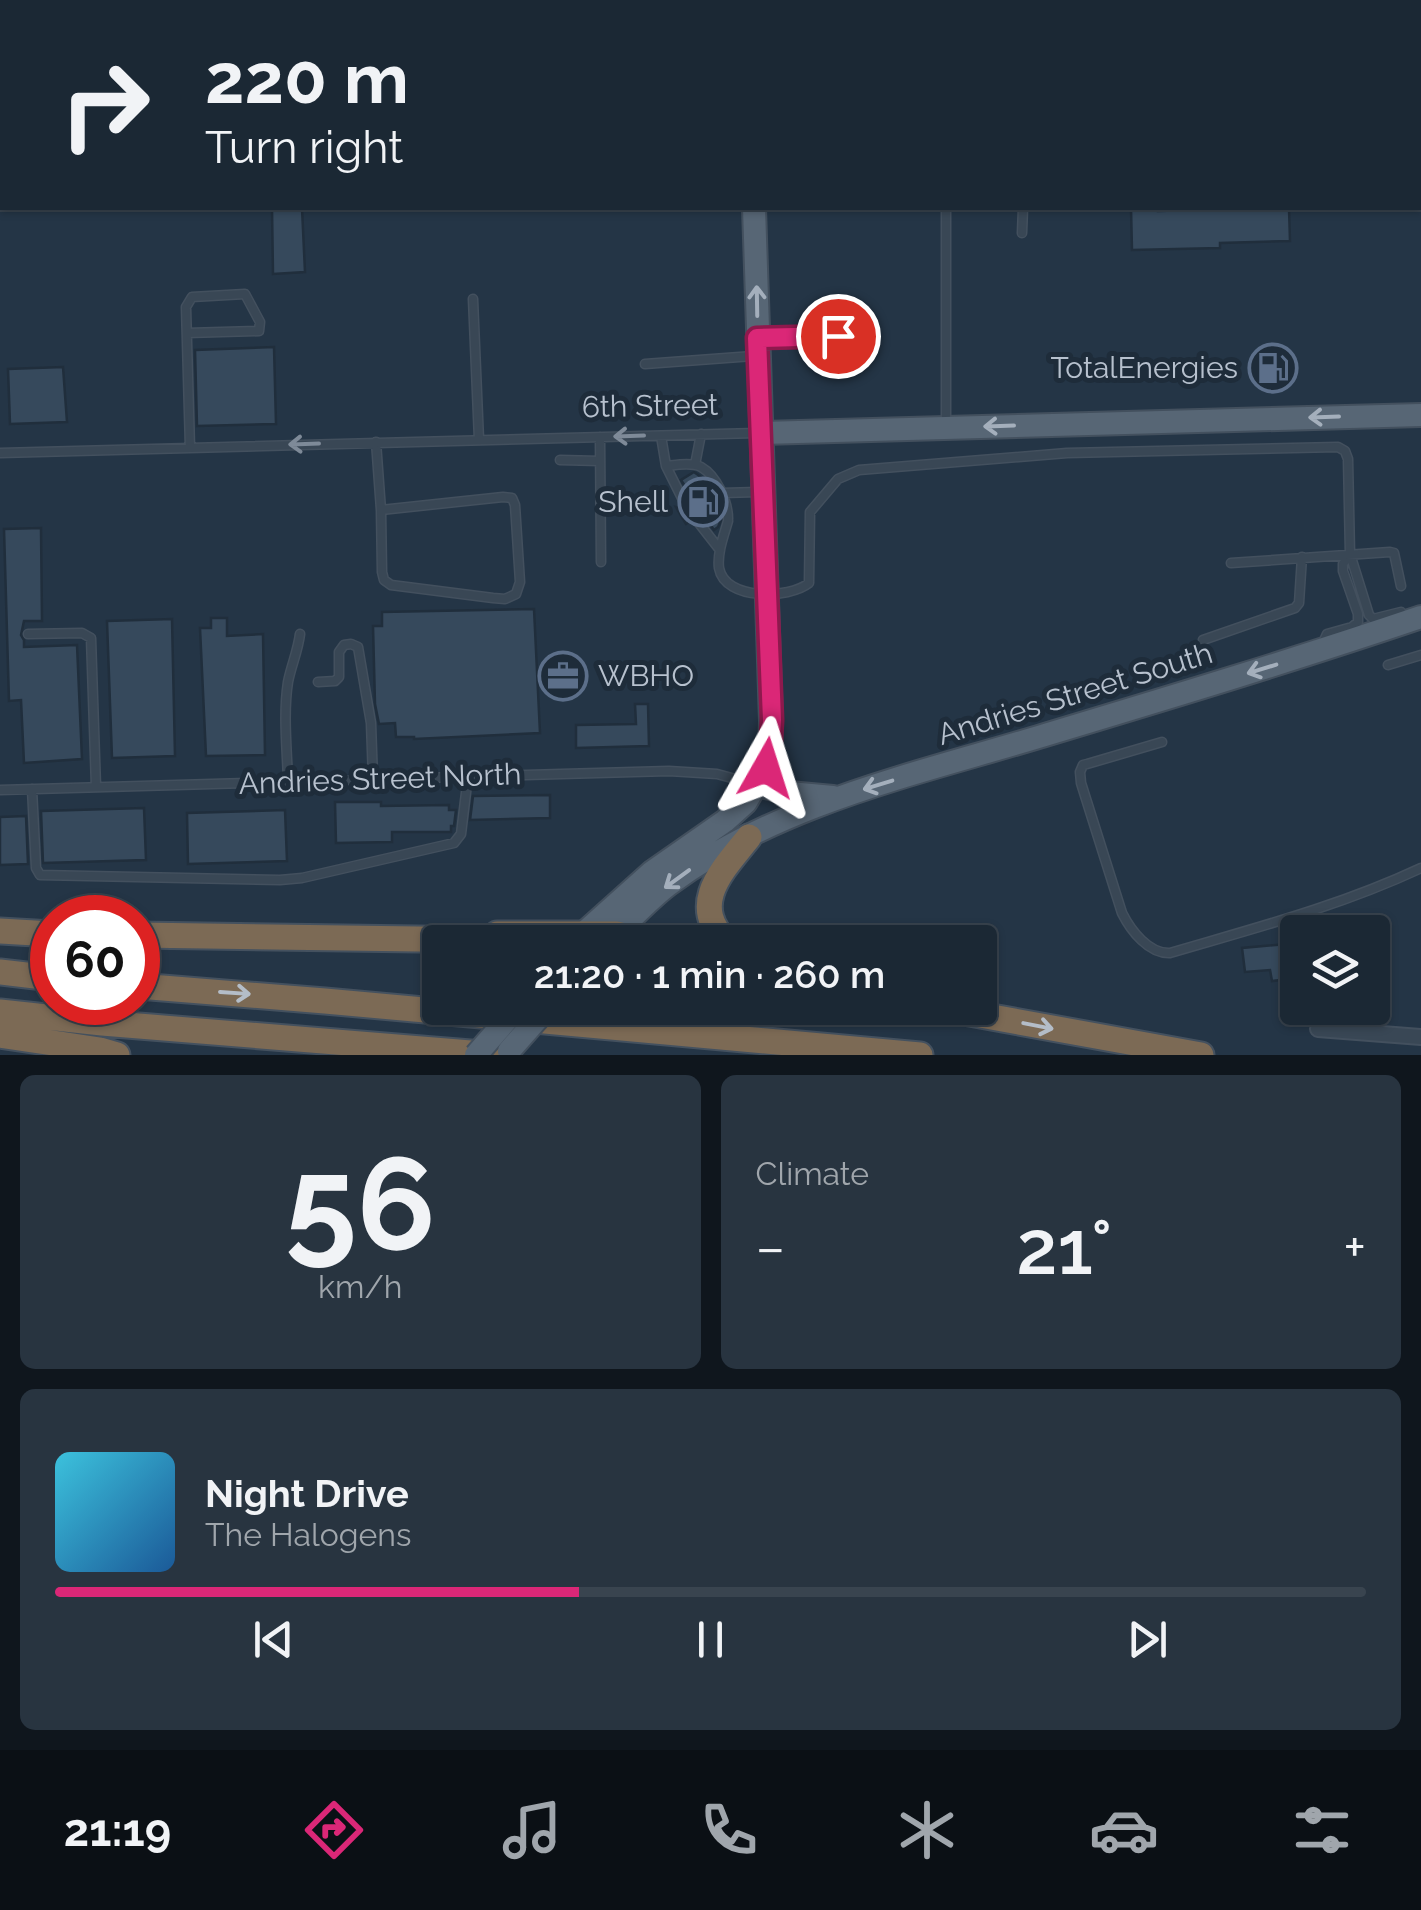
<!DOCTYPE html>
<html lang="en">
<head>
<meta charset="utf-8">
<style>
	:root { --surface:#1b2834; --page:#283440; --text:#f1f3f6; --muted:#a0a6ac; --line:#39444f; --accent:#db2777 }
	body { margin:0; font-family:Raleway,sans-serif; background:var(--page); color:var(--text); height:100vh; display:flex; flex-direction:column; font-size:38px; white-space:nowrap }
	* { box-sizing:border-box; margin:0 }
	p { font-size:32px; color:var(--muted) }
	.icon { flex:none; width:55px; height:55px; fill:none; stroke:currentColor; stroke-width:2; stroke-linecap:round; stroke-linejoin:round }
	.map { position:relative; height:1055px; overflow:hidden }
	.panel { display:flex; flex-direction:column; gap:20px; padding:20px; background:#0f161d; flex:1 }
	.panel>* { flex:none }
	.guide { position:absolute; left:0px; top:0px; width:1422px; height:210px; box-shadow:0 2px 8px #0004,0 0 0 2px var(--line); background:#1b2834; color:var(--text); overflow:hidden }
	.buttons { position:absolute; left:1280px; top:915px; display:grid; gap:20px }
	.buttons a { display:grid; place-items:center; width:110px; height:110px; border-radius:10px; background:var(--surface); box-shadow:0 2px 8px #0004,0 0 0 2px var(--line); font-size:50px }
	.speed { position:absolute; left:30px; top:895px; display:flex; gap:20px; font-size:50px; font-weight:700; text-align:center }
	.speed>* { display:grid; place-content:center; width:130px; height:130px; border-radius:50%; background:var(--surface); box-shadow:0 2px 8px #0004,0 0 0 2px var(--line); line-height:1 }
	.speed .limit { border:15px solid #d22; background:#fff; color:#111 }
	.pin { position:absolute; display:grid; place-items:center; width:85px; height:85px; color:#fff; margin:-42px; border:5px solid #fff; border-radius:50%; box-shadow:0 2px 10px #0007 }
	.me { position:absolute; width:110px; margin:-55px; rotate:6deg; stroke-linejoin:round; filter:drop-shadow(0 0 8px #0008) }
	.turn { display:flex; align-items:center; gap:35px; height:210px; padding:0 40px; font-size:45px }
	.turn .icon { width:130px; height:130px; stroke-width:2.5 }
	.turn b { display:block; font-size:70px; line-height:85px }
	.big { font-size:75px; font-weight:600; line-height:1.1 }
	.panel .tile { flex:1; display:flex; flex-direction:column; justify-content:center; gap:15px; min-width:0; padding:0 35px; border-radius:15px; background:var(--page) }
	.panel .dial { align-items:center; gap:0 }
	.dial b { font-size:130px; line-height:1 }
	.song { display:flex; align-items:center; gap:30px }
	.cover { width:120px; height:120px; border-radius:15px; background:linear-gradient(135deg,hsl(190 70% 55%),hsl(210 70% 35%)) }
	.played { height:10px; border-radius:5px; background:linear-gradient(90deg,var(--accent) 40%,var(--line) 40%) }
	.keys { display:flex; justify-content:space-around; direction:ltr }
	.heat { display:flex; justify-content:space-between; align-items:center; font-size:55px; direction:ltr }
	.panel .tiles { flex:1; display:grid; gap:20px; grid-template-columns:1fr 1fr }
	.tile:last-child { grid-column:span 2 }
	.trip { position:absolute; left:422px; top:925px; width:575px; height:100px; border-radius:10px; background:var(--surface); box-shadow:0 2px 8px #0004,0 0 0 2px var(--line); font-weight:600; line-height:100px; text-align:center }
	.menu { display:flex; height:160px; justify-content:space-around; align-items:center; background:#0b1015; color:var(--muted) }
	.menu .icon { width:70px; height:70px }
	.menu .current { color:var(--accent) }
	.menu b { font-size:45px; color:var(--text) }
	.map>svg:first-child { display:block }
	.building { fill:#36495c; stroke:#202e3c; stroke-width:2.5 }
	.lines { fill:none; stroke-linecap:round; stroke-linejoin:round }
	.service-casing { stroke:#43505e; stroke-width:11 }
	.minor-casing { stroke:#43505e; stroke-width:18 }
	.primary-casing { stroke:#43505e; stroke-width:26 }
	.motorway-casing { stroke:#44515f; stroke-width:29 }
	.service { stroke:#394755; stroke-width:8 }
	.minor { stroke:#394755; stroke-width:14 }
	.primary { stroke:#576675; stroke-width:22 }
	.motorway { stroke:#7c6a55; stroke-width:25 }
	.primary-bridge-casing { stroke:#43505e; stroke-width:26; stroke-linecap:butt }
	.primary-bridge { stroke:#576675; stroke-width:22 }
	.oneway { stroke:#a4afbc }
	.oneway2 { stroke:#7e8a98 }
	.oneway3 { stroke:#b4bdc8 }
	.route-casing { stroke:#8e194d; stroke-width:25 }
	.route { stroke:#db2777; stroke-width:18 }
	.labels { text-anchor:middle; stroke-width:10; stroke-linejoin:round; paint-order:stroke }
	.poi-label { font-size:30px; fill:#b7c1ce; stroke:#1e2c3a; text-anchor:end }
	.street-label { font-size:30px; fill:#b7c1ce; stroke:#1e2c3a }
</style>
</head>
<body>
<div class="map">
<svg width="1421" height="1055" viewBox="0 0 1421 1055">
	<rect width="100%" height="100%" fill="#243546"/>
	<path class="building" d="M 272,208 L 302,208 L 305,272 L 273,274 Z
		M 1131,208 L 1158,208 L 1158,211 L 1198,210 L 1198,208 L 1289,208 L 1290,241 L 1220,243 L 1220,248 L 1132,250 Z
		M 274,347 L 276,424 L 197,426 L 195,350 Z
		M 63,367 L 67,422 L 10,424 L 8,369 Z
		M 694,472 L 705,480 L 717,500 L 721,520 L 718,527 L 714,530 L 703,514 L 697,511 L 690,513 L 689,522 L 686,524 L 676,507 L 685,509 L 691,505 L 692,497 L 681,480 Z
		M 41,528 L 42,621 L 24,621 L 21,635 L 24,640 L 24,647 L 77,645 L 82,759 L 24,763 L 21,700 L 9,701 L 4,529 Z
		M 534,609 L 540,733 L 414,739 L 414,737 L 396,737 L 395,723 L 379,724 L 375,704 L 373,626 L 382,626 L 382,612 Z
		M 211,618 L 227,618 L 227,636 L 263,634 L 265,755 L 206,756 L 200,628 L 211,628 Z
		M 172,619 L 175,756 L 112,758 L 107,621 Z
		M 635,704 L 648,704 L 649,746 L 576,748 L 576,725 L 636,724 Z
		M 550,795 L 550,818 L 470,820 L 473,796 Z
		M 335,802 L 381,802 L 381,806 L 449,805 L 449,810 L 456,810 L 454,826 L 451,826 L 451,832 L 392,832 L 392,842 L 336,843 Z
		M 144,808 L 146,860 L 43,863 L 41,811 Z
		M 285,810 L 287,861 L 188,864 L 187,813 Z
		M 26,816 L 28,864 L 0,865 L 0,817 Z
		M 1298,943 L 1298,969 L 1290,970 L 1288,979 L 1272,981 L 1270,970 L 1245,972 L 1242,948 Z"/>
	<g class="lines">
		<g class="service-casing">
			<path id="service" d="M 0,49 L 2,48
				M 1420,79 L 1421,79
				M 0,118 L 2,118
				M 946,208 L 946,423
				M 1022,233 L 1023,208
				M 473,299 L 479,440
				M 187,333 L 259,331 L 260,322 L 245,294 L 192,297 L 186,307 L 190,448
				M 762,337 L 839,336
				M 645,364 L 753,356
				M 661,436 L 666,466 L 684,502
				M 600,437 L 601,562
				M 376,442 L 381,510 L 503,497 L 512,498 L 515,505 L 520,582 L 516,594 L 505,599 L 493,598 L 391,585 L 384,580 L 382,572 L 381,510
				M 0,453 L 757,433
				M 560,460 L 600,461
				M 695,465 L 701,434
				M 666,466 C 676,465 692,462 701,467 C 717,476 728,502 728,519
				M 722,493 L 758,492
				M 695,518 L 720,550
				M 728,521 C 724,535 717,553 719,568 C 725,601 789,599 809,583 L 810,512 L 838,479 L 859,470 L 1067,453 L 1338,447 L 1345,451 L 1348,459 L 1350,554 L 1369,615 L 1373,619 L 1401,612
				M 1231,563 L 1390,552 L 1394,553 L 1401,586
				M 28,634 L 82,633 L 91,638 L 96,787
				M 1203,640 L 1295,608 L 1299,603 L 1302,557
				M 1323,643 L 1327,634 L 1352,627 L 1358,622 L 1358,614 L 1343,571 L 1343,564 L 1350,554
				M 1388,665 L 1421,655
				M 318,682 L 335,681 L 339,677 L 339,652 L 344,645 L 351,644 L 358,647 L 371,723 L 373,779
				M 1162,742 L 1087,764 L 1083,765 L 1080,772 L 1081,783 L 1122,913 C 1131,931 1149,954 1170,953 C 1255,928 1340,906 1421,868
				M 288,781 C 287,749 283,714 288,682 C 291,666 298,651 300,634
				M 32,789 L 36,868 L 40,875 L 280,880 L 302,878 L 454,843 L 461,834 L 468,776
				M 0,790 L 669,771 L 717,774 L 754,784"/>
		</g>
		<g class="minor-casing">
			<path id="minor" d="M 1318,1029 L 1421,1037"/>
		</g>
		<g class="primary-casing">
			<path id="primary" d="M 749,0 L 749,2
				M 762,433 L 1421,415
				M 758,785 L 789,793 L 833,797
				M 575,941 L 652,872 L 725,821 L 746,802 L 766,768 L 770,756 L 771,721 L 754,208
				M 608,942 C 627,923 646,902 668,885 C 778,803 917,774 1045,735 C 1171,697 1297,659 1421,617"/>
		</g>
		<g class="motorway-casing">
			<path id="motorway" d="M 0,931 L 52,934
				M 497,934 L 616,934 L 651,942
				M 138,935 L 491,940 L 517,942
				M 726,942 C 688,903 723,870 749,837
				M 0,972 L 52,978
				M 138,986 L 325,1001 L 920,1055
				M 942,1008 L 1201,1055
				M 0,1012 L 102,1023 L 495,1055
				M 0,1035 L 100,1050 L 117,1055"/>
		</g>
		<use href="#service" class="service"/>
		<use href="#minor" class="minor"/>
		<use href="#primary" class="primary"/>
		<use href="#motorway" class="motorway"/>
		<g class="primary-bridge-casing">
			<path id="primary-bridge" d="M 509,1051 L 547,1008
				M 476,1055 L 517,1008"/>
		</g>
		<use href="#primary-bridge" class="primary-bridge"/>
	</g>
	<defs><path id="oneway-shaft" d="M-6 0H5M1.5-3L5.5 0L1.5 3" fill="none" stroke-width="1.6" stroke-linecap="round" stroke-linejoin="round" transform="scale(2.5)"/></defs>
	<g class="oneway">
		<use href="#oneway-shaft" transform="translate(757 301) rotate(-91)"/>
		<use href="#oneway-shaft" transform="translate(1324 417) rotate(178)"/>
		<use href="#oneway-shaft" transform="translate(999 426) rotate(178)"/>
		<use href="#oneway-shaft" transform="translate(1262 669) rotate(163)"/>
		<use href="#oneway-shaft" transform="translate(878 785) rotate(163)"/>
		<use href="#oneway-shaft" transform="translate(677 879) rotate(144)"/>
	</g>
	<g class="oneway2">
		<use href="#oneway-shaft" transform="translate(629 436) rotate(178)"/>
		<use href="#oneway-shaft" transform="translate(304 444) rotate(178)"/>
	</g>
	<g class="oneway3">
		<use href="#oneway-shaft" transform="translate(235 993) rotate(4)"/>
		<use href="#oneway-shaft" transform="translate(1038 1026) rotate(11)"/>
	</g>
	<g class="lines">
		<g class="route-casing">
			<path id="route" d="M 766,768 L 770,756 L 772,720 L 757,338 L 838,336"/>
		</g>
		<use href="#route" class="route"/>
	</g>
	<defs>
		<g id="fuel-ring" transform="scale(2.5)"><circle r="9.5" fill="#1e2c3a" stroke="#5c6f8a" stroke-width="1.5"/><path d="M-5.5-6h7V0h2V4h1.3V-2.5L3-4.5l.8-.8L6-3V5H2.5V1h-1V6h-7ZM-4.2-4.7v3.2H.2V-4.7Z" fill="#5c6f8a"/></g>
		<g id="office-ring" transform="scale(2.5)"><circle r="9.5" fill="#1e2c3a" stroke="#5c6f8a" stroke-width="1.5"/><path d="M-6-3h4V-5.5h4V-3h4V5H-6ZM-1-4.5V-3h2v-1.5ZM-6 0V1H6V0Z" fill="#5c6f8a"/></g>
	</defs>
	<g fill-rule="evenodd">
		<use href="#fuel-ring" x="1273" y="368"/>
		<use href="#fuel-ring" x="703" y="502"/>
		<use href="#office-ring" x="563" y="676"/>
	</g>
	<g class="labels">
		<g class="poi-label">
			<text x="1238" y="378">TotalEnergies</text>
			<text x="668" y="512">Shell</text>
			<text x="598" y="686" text-anchor="start">WBHO</text>
		</g>
		<g class="street-label">
			<text transform="translate(650 406) rotate(-1)" y="10">6th Street</text>
			<text transform="translate(1075 694) rotate(-17)" y="10">Andries Street South</text>
			<text transform="translate(380 779) rotate(-2)" y="10">Andries Street North</text>
		</g>
	</g>
</svg>
<div class="buttons">
<a><svg class="icon" aria-label="layers" viewBox="0 0 24 24"><path d="M12 4l9 5-9 5-9-5zM3 14l9 5 9-5"/></svg></a>
</div>
<div class="speed"><div class="limit">60</div></div>
<div class="pin" style="left:838px;top:336px;background:#d93025"><svg class="icon" aria-label="arrive" viewBox="0 0 24 24"><path d="M6 21V4h12l-3 4 3 4H6"/></svg></div>
<svg class="me" style="left:766px;top:768px" viewBox="-20 -20 40 40"><path d="M0-17L14 15 0 8-14 15z" fill="#db2777" stroke="#fff" stroke-width="4"/></svg>
<div class="trip">21:20 · 1 min · 260 m</div>
<div class="guide">
<div class="turn"><svg class="icon" aria-label="right" viewBox="0 0 24 24"><path d="M7 20v-9h11M14 6l5 5-5 5"/></svg><div><b>220 m</b>Turn right</div></div>
</div>
</div>
<section class="panel">
<div class="tiles">
<div class="tile dial"><b>56</b><p>km/h</p></div>
<div class="tile"><p>Climate</p>
<div class="heat"><a>−</a><b class="big">21°</b><a>+</a></div>
</div>
<div class="tile">
<div class="song"><i class="cover"></i><div><b>Night Drive</b><p>The Halogens</p></div></div>
<div class="played"></div>
<div class="keys"><svg class="icon" aria-label="previous" viewBox="0 0 24 24"><path d="M18 5L8 12l10 7zM5 5v14"/></svg><svg class="icon" aria-label="pause" viewBox="0 0 24 24"><path d="M8 5v14M16 5v14"/></svg><svg class="icon" aria-label="next" viewBox="0 0 24 24"><path d="M6 5l10 7-10 7zM19 5v14"/></svg></div>
</div>
</div>
</section>
<nav class="menu">
<b>21:19</b>
<svg class="icon current" aria-label="directions" viewBox="0 0 24 24"><path d="M12 3l9 9-9 9-9-9zM9 14v-3h6M13 9l2 2-2 2"/></svg>
<svg class="icon" aria-label="music" viewBox="0 0 24 24"><path d="M9 18V5l10-2v13"/><circle cx="6" cy="18" r="3"/><circle cx="16" cy="16" r="3"/></svg>
<svg class="icon" aria-label="phone" viewBox="0 0 24 24"><path d="M5 4h4l2 5-3 2q2 4 5 5l2-3 5 2v4C11 20 4 13 5 4z"/></svg>
<svg class="icon" aria-label="climate" viewBox="0 0 24 24"><path d="M12 3v18M4 7l16 10M4 17L20 7"/></svg>
<svg class="icon" aria-label="car" viewBox="0 0 24 24"><path d="M5 17H2v-5l4-1 3-4h7l3 4 3 1v5h-3M9 17h6M6 11h13"/><circle cx="7" cy="17" r="2"/><circle cx="17" cy="17" r="2"/></svg>
<svg class="icon" aria-label="filters" viewBox="0 0 24 24"><path d="M4 7h16M4 17h16"/><circle cx="9" cy="7" r="2"/><circle cx="15" cy="17" r="2"/></svg>
</nav>
</body>
</html>
